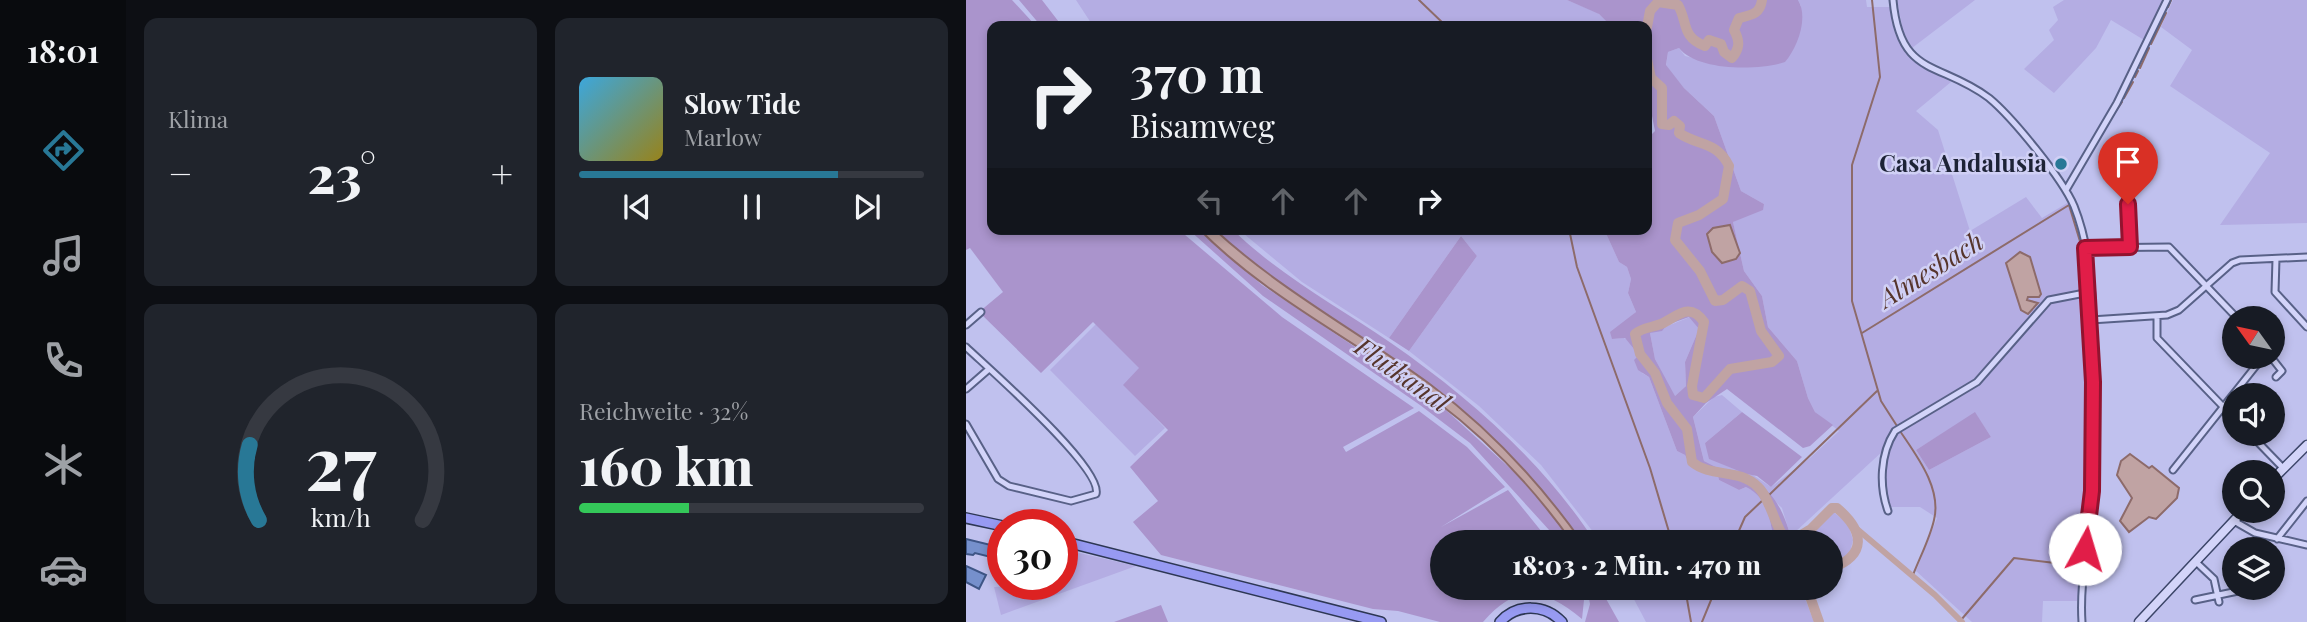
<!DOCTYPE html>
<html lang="de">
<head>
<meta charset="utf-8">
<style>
	:root { --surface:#171b24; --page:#20242c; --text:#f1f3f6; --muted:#9ea1a6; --line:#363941; --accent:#287896 }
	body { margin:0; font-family:"Playfair Display",serif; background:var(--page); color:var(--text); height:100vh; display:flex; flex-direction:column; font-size:26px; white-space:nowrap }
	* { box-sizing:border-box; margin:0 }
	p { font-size:23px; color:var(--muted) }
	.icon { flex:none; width:38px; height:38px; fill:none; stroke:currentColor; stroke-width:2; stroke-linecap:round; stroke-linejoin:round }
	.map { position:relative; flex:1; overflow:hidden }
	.drawer { display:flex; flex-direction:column; gap:18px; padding:18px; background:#0d0f14; width:840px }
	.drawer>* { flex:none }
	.banner { position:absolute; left:21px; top:21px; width:665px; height:214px; border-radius:14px; box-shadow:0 4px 10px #0003; background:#171b24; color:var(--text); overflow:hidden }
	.needle { width:46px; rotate:303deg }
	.tools { position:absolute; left:1256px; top:306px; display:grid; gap:14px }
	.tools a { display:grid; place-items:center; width:63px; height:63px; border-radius:50%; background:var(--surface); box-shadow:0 4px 10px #0003; font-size:35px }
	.speed { position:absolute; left:21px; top:509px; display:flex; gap:14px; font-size:35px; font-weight:700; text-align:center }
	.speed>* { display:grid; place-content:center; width:91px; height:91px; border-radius:50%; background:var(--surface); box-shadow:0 4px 10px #0003; line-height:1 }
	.speed .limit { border:10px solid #d22; background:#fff; color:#111 }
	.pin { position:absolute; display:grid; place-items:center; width:60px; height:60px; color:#fff; margin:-72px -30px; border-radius:50% 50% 50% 0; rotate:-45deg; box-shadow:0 0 7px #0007 }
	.pin .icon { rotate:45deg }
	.me { position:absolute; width:77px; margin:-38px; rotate:6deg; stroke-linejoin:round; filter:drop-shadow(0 0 5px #0008) }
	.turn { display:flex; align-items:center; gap:24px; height:147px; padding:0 28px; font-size:32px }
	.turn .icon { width:91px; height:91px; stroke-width:2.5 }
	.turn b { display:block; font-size:49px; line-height:60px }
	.lanes { display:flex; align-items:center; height:66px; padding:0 28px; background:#0003; justify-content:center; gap:35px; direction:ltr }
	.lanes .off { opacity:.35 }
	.big { font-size:52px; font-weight:800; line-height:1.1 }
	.drawer .tile { flex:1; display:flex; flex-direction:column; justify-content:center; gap:10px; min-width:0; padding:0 24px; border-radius:14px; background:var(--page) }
	.drawer .dial { align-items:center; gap:0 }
	.dial svg { height:182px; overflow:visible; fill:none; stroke:var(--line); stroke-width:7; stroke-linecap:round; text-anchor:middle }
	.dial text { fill:var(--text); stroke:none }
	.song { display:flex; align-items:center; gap:21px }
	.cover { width:84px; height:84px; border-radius:10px; background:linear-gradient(135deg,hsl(200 70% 55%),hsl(50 70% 35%)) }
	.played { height:7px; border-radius:4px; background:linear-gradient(90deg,var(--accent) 75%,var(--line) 75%) }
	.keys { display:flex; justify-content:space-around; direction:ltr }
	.heat { display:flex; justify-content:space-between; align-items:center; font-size:38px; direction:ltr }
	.charge { height:10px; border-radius:5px; background:linear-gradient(90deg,#34c759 32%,var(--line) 0) }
	.drawer .tiles { flex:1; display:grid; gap:18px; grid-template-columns:repeat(2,1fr) }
	.trip { position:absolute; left:464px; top:530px; width:413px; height:70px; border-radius:35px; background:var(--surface); box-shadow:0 4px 10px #0003; font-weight:800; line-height:70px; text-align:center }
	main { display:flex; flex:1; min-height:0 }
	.tabs { display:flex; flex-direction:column; width:126px; justify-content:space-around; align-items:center; background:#090b0e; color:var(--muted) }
	.tabs .icon { width:49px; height:49px }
	.tabs .current { color:var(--accent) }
	.tabs b { font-size:32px; color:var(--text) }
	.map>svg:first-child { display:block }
	.farmland { fill:#b4ade3; fill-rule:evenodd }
	.green { fill:#aa94cc; fill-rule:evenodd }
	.water { fill:#c0a3a3; stroke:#8d6b6a; stroke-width:2 }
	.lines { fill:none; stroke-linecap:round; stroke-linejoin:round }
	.stream { stroke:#8d6b6a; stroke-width:2 }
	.canal { stroke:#c0a3a3; stroke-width:6 }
	.river { stroke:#c0a3a3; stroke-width:10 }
	.building { fill:#7690cc; stroke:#3e5586; stroke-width:2 }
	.street-casing { stroke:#586187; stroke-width:9 }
	.secondary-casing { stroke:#3b4568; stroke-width:11 }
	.primary-casing { stroke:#2d3754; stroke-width:12 }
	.street { stroke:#d3d4f9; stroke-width:5 }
	.secondary { stroke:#d3d4f9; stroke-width:8 }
	.primary { stroke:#979af2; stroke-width:9 }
	.route-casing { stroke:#92132f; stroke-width:18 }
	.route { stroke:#e11d48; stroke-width:12 }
	.poi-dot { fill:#287896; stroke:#d0d0f5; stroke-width:2.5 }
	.labels { text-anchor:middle; stroke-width:5; stroke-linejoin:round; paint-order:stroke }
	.poi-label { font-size:24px; font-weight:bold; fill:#1d2336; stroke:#d0d0f5; text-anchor:end }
	.water-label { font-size:26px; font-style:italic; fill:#56352c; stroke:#d0d0f5 }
</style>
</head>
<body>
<main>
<nav class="tabs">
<b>18:01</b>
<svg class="icon current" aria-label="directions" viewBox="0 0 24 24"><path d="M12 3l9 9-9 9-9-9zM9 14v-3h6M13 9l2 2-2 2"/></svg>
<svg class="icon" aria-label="music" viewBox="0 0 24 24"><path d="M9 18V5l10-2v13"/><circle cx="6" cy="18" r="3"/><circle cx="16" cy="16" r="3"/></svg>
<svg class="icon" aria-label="phone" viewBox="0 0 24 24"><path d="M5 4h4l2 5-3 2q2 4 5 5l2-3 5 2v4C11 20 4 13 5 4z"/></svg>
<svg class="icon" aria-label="climate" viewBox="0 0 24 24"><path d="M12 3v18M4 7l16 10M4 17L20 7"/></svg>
<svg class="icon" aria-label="car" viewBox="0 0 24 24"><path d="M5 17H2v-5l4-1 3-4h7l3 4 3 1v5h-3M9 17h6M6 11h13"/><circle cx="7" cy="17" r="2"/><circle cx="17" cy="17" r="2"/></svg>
</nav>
<section class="drawer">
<div class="tiles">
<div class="tile"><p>Klima</p>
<div class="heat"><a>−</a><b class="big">23°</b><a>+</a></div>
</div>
<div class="tile">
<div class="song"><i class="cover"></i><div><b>Slow Tide</b><p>Marlow</p></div></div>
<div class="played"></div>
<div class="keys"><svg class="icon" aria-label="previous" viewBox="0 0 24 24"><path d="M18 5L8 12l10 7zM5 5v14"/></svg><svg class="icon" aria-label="pause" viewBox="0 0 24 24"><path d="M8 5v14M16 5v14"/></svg><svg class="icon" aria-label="next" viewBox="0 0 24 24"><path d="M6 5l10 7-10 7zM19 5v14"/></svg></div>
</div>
<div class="tile dial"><svg viewBox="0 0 100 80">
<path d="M14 69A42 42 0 1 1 86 69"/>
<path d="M14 69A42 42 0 0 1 10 36" stroke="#287896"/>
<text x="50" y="56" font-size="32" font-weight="700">27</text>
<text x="50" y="72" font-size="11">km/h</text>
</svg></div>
<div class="tile"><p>Reichweite · 32%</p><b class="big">160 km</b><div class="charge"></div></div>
</div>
</section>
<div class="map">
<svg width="1341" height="622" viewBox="0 0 1341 622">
	<rect width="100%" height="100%" fill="#c0c1ee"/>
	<path class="farmland" d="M 110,0 L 601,0 L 632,13 L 645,26 L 127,26 Z
		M 832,0 L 900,0 L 901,7 L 924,7 L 929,34 L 941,54 L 985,82 L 950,111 L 972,130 L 1004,231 L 1060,197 L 1076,218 L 1103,202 L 1117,248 L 1122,290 L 1124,488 L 1111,601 L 1077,601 L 1076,622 L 1006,622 L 950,571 L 971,518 L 954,507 L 922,507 L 918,494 L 918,450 L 828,533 L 823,531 L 816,508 L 779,473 L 754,469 L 738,461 L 727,417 L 748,397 L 756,395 L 776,412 L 739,443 L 805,487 L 844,458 L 873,431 L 849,412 L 842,398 L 831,361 L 802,327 L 796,296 L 778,271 L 767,222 L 798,204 L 775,191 L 748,116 L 718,88 L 700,66 L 702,52 L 713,48 L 719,56 L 761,66 L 835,6 ZM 1009,413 L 1025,437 L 963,470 L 950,450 Z
		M 931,0 L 1009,0 L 946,48 L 937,32 Z
		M 1098,0 L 1198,0 L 1178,40 L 1145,20 L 1130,48 L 1088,93 L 1058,69 L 1088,40 L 1083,30 L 1092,20 L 1087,7 Z
		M 1207,0 L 1341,0 L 1341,223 L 1254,225 L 1304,153 L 1204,86 L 1226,50 L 1195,27 Z
		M 272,229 L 638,229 L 653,262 L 661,267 L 665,279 L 662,293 L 670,312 L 650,330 L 646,339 L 658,338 L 666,343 L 674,356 L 676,373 L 683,377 L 711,451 L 719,455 L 725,467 L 752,476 L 753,480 L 773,490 L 780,487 L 794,494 L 801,505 L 808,541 L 812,542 L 635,542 L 575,465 L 513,406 L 443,351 L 511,256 L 495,236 L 423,338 L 336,282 Z
		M 724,317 L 733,329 L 719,362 L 720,386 L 708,397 L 689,359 L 684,333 Z
		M 130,324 L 174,368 L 158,385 L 199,428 L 169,456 L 84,370 Z
		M 865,510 L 882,524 L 887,540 L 884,552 L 865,566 L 864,542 L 829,542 L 846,532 Z
		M 96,549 L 170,566 L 35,615 L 28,587 L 96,584 Z
		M 662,588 L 835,588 L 848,622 L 680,622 Z"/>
	<path class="green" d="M 0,0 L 46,0 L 70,26 L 26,26 L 26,229 L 212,229 L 316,317 L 448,408 L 377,447 L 380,452 L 453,411 L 501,447 L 539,487 L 475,527 L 542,490 L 584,542 L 476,542 L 476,588 L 611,588 L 618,600 L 616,619 C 578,588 552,582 517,622 L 474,622 L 432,611 L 407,609 L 195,555 L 167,522 L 192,501 L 164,467 L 202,430 L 157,385 L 173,368 L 127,322 L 75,373 L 13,312 L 37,292 L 4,248 L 0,250 Z
		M 53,0 L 76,0 L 96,26 L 75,26 Z
		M 601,0 L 832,0 C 843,18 831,48 819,62 C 792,71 731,71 713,48 L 702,52 L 700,65 L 718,88 L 748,116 L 775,191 L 798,204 L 797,210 L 767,222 L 778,271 L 796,296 L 802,327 L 831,361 L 842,398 L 849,412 L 867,425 L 844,446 L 837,448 L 761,389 L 740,403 L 727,417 L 738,461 L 754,469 L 773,471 L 743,459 L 739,443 L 776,412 L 836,457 L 805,487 L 791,476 L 781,474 C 804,490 815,504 823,531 L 817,542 L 808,541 C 803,517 803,499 780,487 L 773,490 L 753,480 L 752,476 L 725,467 L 719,455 L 711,451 L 683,377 L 672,370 L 668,360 L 673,355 L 659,338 L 646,339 L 644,332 L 670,312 L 662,293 L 665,279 L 661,267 L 653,262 L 638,229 L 681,229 L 681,139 L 689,131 L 681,91 L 681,26 L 645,26 L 633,14 ZM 723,317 L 733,329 L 719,362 L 720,386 L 709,396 L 689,359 L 684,333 L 696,331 L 701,325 Z
		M 222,229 L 233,229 L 296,285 L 470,401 L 546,470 L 584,511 L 606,542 L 594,542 L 504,443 L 454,405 L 297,296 Z
		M 248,229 L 266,229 C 313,275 371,306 425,343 C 503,397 578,463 629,542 L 616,542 C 575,483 523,429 465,385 C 394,331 314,290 248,229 Z
		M 495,236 L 511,256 L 443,351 L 423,338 Z
		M 1009,412 L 1025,437 L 963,470 L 950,450 Z
		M 621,588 L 634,588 L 653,622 L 619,622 L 624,604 Z
		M 195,605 L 202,622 L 148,622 Z"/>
	<path class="water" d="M 764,225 L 774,253 L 770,259 L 756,263 L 746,252 L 741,234 L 747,228 Z
		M 233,229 L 248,229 C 314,290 393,332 465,385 C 524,429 574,483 616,542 L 606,542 C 569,490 522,440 470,401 C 392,341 303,300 233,229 Z
		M 1054,252 L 1064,257 L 1075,294 L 1073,297 L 1062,297 L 1061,300 L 1072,303 L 1062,314 L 1055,310 L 1040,263 Z
		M 1164,454 L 1183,468 L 1186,466 L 1213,488 L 1211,498 L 1190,519 L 1183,517 L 1163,532 L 1154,521 L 1166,498 L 1151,475 L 1155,461 Z"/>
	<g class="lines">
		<path class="stream" d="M 453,0 L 480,26
			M 906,0 L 914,77 L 886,165 L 886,301 L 915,401 L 931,426
			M 1202,7 L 1205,0
			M 1185,44 L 1200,13
			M 1174,68 L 1183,48
			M 1169,77 L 1172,71
			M 1158,98 L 1167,82
			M 1145,118 L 1156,102
			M 603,229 L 611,267 L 684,468 L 706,542
			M 1121,297 L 1123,402
			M 896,333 L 1103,205 L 1116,248 L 1120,289
			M 934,431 C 950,455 976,488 968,520 C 964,538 954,557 947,575
			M 801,497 L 911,391
			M 768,542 L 779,517 L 799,498
			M 719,588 L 725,622
			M 995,620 L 1048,558 L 1114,566
			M 736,622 L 750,588"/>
		<path class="canal" d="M 891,529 L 969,595 L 996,622"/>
		<path class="river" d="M 681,27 L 684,11 L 692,2 L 712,5 C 722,22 715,37 739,46 L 743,40 L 755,44 L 758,52 L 766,58 C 774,48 774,41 768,30 L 773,18 C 786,15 794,14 796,0
			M 681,59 L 685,78 L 696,88 L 696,124 L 703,125 L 708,121 L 714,126 L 713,133 C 732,146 751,141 763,166 L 757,199 L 733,215 L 712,223 L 709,240 L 734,271 L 749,301 L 757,300 L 776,286 L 784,291 L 795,331 L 813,356 L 806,362 L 764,369 L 738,398 L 727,395 L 726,386 L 738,322 C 723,301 711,317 695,324 C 685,328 677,327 669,334 L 674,354 L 689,373 L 701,403 L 721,429 L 726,462 C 745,478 774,468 792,487 C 806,500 811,538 824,542 L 845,529 L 866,508 L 871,508 C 898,531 902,555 864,569
			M 841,588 L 853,622"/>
	</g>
	<path class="building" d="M 0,539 L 37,548 L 37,560 L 9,553 L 7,555 L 0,554 Z
		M 0,566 L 20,575 L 13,589 L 0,582 Z"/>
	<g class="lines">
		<g class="street-casing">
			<path id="street" d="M 927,0 C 934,78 974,61 1023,98 C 1046,117 1096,178 1108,206 C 1134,271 1126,352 1125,421 C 1125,444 1127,467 1126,490 C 1125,534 1113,578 1116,622
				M 1100,190 L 1151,103 L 1201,0
				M 1162,203 L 1164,247
				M 1119,248 L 1203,247 L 1271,318
				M 1310,259 L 1309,292 L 1341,327
				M 1191,317 L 1191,338 L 1269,419
				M 1125,320 L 1201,315 L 1213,310 L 1266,263 L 1274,260 L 1341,257
				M 0,325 L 15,312
				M 0,347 C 22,368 138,469 130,494 L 105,501 L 43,486 L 32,479 L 0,424
				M 1305,357 L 1316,371 L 1310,377
				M 0,389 L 23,369
				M 1284,434 L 1317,468
				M 1207,470 L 1297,357
				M 922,511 C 913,486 914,454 929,431 L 1011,382 L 1083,300 L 1124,292
				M 1268,521 L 1289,533 L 1341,545
				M 1311,539 L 1341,501
				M 1230,562 L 1248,579 L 1253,602
				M 1229,600 L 1272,591"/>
		</g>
		<g class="secondary-casing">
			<path id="secondary" d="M 1307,479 L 1341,445
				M 1173,622 L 1277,511"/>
		</g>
		<g class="primary-casing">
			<path id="primary" d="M 0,518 L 37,526
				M 96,541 L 415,622
				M 534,622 C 551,603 579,604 596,622"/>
		</g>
		<use href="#street" class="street"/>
		<use href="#secondary" class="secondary"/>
		<use href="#primary" class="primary"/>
	</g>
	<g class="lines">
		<g class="route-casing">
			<path id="route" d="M 1119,549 L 1126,491 L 1127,382 L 1119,248 L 1164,247 L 1162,204"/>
		</g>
		<use href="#route" class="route"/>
	</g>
	<circle class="poi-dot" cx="1095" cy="164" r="7"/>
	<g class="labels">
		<g class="poi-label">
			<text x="1081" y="172">Casa Andalusia</text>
		</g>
		<g class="water-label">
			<text transform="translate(965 270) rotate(-32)" y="9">Almesbach</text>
			<text transform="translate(436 375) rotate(35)" y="9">Flutkanal</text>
		</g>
	</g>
</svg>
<div class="tools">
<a><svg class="needle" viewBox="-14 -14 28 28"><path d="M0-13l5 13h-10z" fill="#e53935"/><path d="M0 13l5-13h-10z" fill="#9ea1a6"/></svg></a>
<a><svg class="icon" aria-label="sound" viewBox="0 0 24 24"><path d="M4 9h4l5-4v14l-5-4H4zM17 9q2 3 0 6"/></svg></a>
<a><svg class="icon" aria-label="search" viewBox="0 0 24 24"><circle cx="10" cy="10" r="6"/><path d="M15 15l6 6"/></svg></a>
<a><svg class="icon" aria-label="layers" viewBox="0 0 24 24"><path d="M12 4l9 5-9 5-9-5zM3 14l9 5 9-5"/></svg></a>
</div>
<div class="speed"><div class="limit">30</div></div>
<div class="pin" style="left:1162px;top:204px;background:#d93025"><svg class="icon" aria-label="arrive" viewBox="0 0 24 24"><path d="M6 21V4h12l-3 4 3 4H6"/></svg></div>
<svg class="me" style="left:1119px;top:549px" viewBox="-20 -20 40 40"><circle r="19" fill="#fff"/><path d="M0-13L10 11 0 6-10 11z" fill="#e11d48"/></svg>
<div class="trip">18:03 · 2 Min. · 470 m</div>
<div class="banner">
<div class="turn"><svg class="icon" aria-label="right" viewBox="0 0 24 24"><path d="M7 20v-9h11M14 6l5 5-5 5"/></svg><div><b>370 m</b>Bisamweg</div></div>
<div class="lanes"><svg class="icon off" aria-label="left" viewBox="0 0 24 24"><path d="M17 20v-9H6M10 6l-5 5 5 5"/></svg><svg class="icon off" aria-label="ahead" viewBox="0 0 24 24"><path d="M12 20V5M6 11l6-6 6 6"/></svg><svg class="icon off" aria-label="ahead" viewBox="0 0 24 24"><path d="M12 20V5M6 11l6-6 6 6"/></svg><svg class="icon" aria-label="right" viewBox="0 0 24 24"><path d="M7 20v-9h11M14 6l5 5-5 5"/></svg></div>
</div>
</div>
</main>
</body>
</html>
